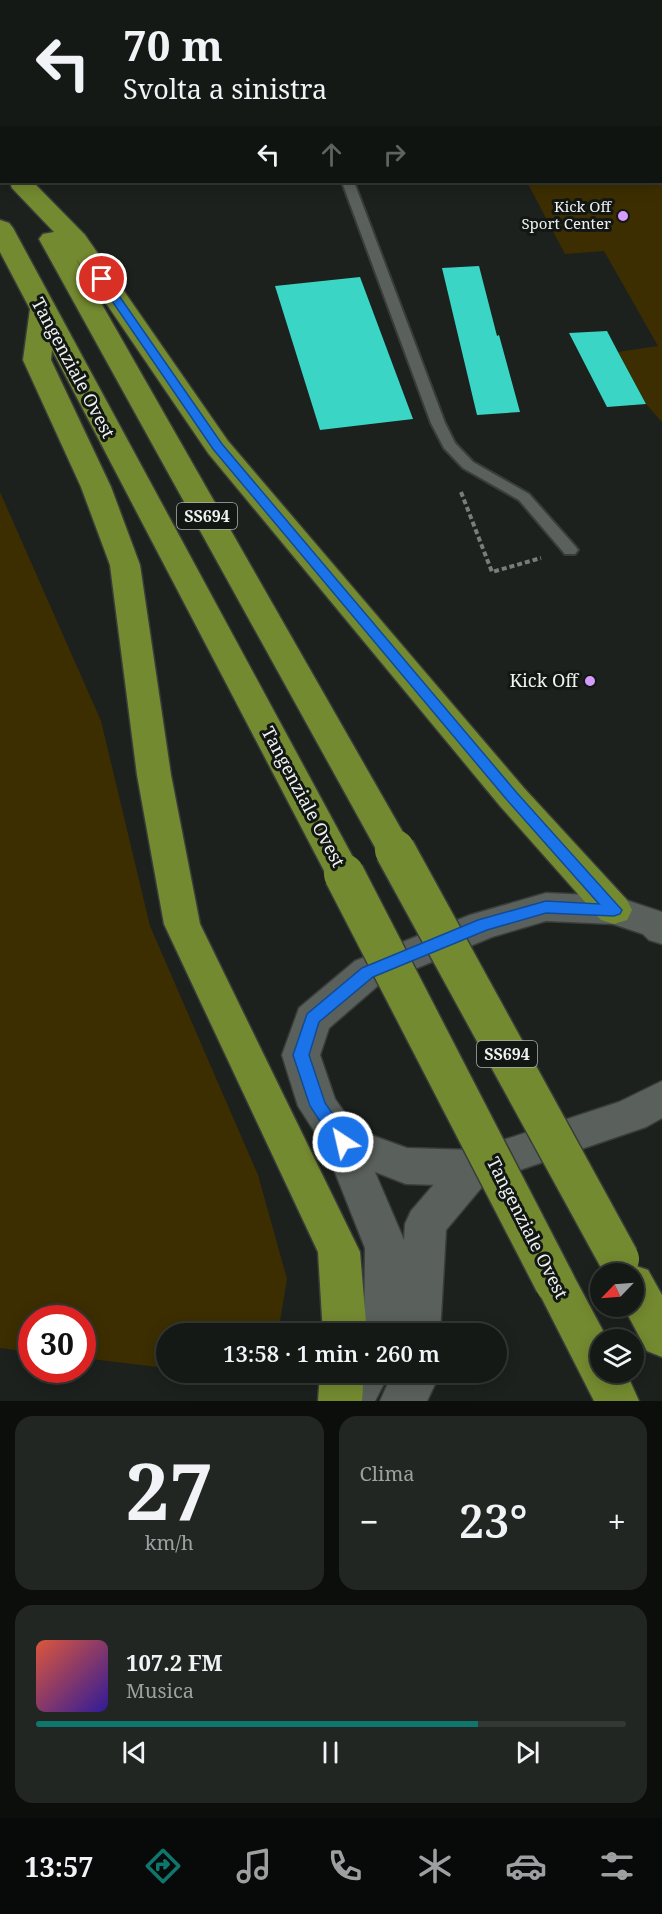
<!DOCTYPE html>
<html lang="it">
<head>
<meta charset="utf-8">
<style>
	:root { --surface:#151916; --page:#222623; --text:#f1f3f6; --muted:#9da0a1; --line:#343835; --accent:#0f766e }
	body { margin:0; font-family:"Noto Serif",serif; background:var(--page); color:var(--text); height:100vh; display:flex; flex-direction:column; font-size:22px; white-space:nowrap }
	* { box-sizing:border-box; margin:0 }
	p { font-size:20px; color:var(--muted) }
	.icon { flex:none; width:33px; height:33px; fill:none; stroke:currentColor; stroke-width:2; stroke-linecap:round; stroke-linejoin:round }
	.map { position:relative; height:1401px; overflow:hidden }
	.side { display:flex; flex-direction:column; gap:15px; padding:15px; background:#0c0e0c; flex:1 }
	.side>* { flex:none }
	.banner { position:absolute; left:0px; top:0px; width:663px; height:183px; box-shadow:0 3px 15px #0003,0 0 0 2px var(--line); background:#151916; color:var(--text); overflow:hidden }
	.needle { width:39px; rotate:245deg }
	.tools { position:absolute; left:590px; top:1263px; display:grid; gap:12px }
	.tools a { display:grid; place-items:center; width:54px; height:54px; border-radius:50%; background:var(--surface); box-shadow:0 3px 15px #0003,0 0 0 2px var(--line); font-size:30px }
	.speed { position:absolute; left:18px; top:1305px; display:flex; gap:12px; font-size:30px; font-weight:700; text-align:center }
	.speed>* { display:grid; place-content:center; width:78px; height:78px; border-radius:50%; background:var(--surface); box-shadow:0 3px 15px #0003,0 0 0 2px var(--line); line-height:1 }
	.speed .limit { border:9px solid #d22; background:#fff; color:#111 }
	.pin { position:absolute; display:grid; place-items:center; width:51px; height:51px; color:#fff; margin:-26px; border:3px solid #fff; border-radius:50%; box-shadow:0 2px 6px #0007 }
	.me { position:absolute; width:66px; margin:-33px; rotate:325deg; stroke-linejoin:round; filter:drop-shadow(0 0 4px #0008) }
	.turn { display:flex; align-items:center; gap:21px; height:126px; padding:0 24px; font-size:27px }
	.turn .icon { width:78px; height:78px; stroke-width:2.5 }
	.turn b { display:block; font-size:42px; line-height:51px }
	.lanes { display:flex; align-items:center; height:57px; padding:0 24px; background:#0003; justify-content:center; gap:30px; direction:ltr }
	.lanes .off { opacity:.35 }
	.big { font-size:45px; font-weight:600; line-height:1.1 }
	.side .tile { flex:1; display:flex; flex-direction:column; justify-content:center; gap:9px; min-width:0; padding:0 21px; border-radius:18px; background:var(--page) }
	.side .dial { align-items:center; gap:0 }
	.dial b { font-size:78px; line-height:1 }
	.song { display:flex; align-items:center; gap:18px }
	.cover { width:72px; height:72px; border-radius:9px; background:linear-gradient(135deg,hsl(10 70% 55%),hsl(250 70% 35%)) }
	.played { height:6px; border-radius:3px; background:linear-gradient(90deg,var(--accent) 75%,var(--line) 75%) }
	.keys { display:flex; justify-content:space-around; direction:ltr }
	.heat { display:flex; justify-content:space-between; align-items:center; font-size:33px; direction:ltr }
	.side .tiles { flex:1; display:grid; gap:15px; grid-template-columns:1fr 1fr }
	.tile:last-child { grid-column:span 2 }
	.trip { position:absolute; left:156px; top:1323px; width:351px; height:60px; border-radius:30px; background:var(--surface); box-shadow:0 3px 15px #0003,0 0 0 2px var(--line); font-weight:600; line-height:60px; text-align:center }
	.menu { display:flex; height:96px; justify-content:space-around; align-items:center; background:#080a09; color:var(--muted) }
	.menu .icon { width:42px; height:42px }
	.menu .on { color:var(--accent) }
	.menu b { font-size:27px; color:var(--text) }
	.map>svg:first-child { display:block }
	.green { fill:#3c2e00 }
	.building { fill:#3bd5c6 }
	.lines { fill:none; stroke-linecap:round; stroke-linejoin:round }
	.service-casing { stroke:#393d3a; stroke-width:4 }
	.minor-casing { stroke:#393d3a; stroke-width:3 }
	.tertiary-casing { stroke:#393d3a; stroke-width:3 }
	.trunk-casing { stroke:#393d3a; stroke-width:3 }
	.path { stroke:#797d7a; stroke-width:4; stroke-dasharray:5 3; stroke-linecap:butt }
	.service { fill:#5a605b; fill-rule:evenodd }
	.minor { fill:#5a605b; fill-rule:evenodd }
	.tertiary { fill:#5a605b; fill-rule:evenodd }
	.trunk { fill:#748a30; fill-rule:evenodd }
	.trunk-bridge-casing { stroke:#393d3a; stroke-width:43; stroke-linecap:butt }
	.trunk-bridge { stroke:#748a30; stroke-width:40 }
	.route { fill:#1a73e8; stroke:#114b97; stroke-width:1.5 }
	.poi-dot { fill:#d49cfc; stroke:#131714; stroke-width:2 }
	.labels { text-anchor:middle; stroke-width:6; stroke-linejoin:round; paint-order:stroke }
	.far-poi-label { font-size:15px; fill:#eff2f0; stroke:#131714; text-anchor:end }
	.shield { fill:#131714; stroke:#adb0ae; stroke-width:1.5 }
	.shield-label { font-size:16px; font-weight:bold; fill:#eff2f0 }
	.street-label { font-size:18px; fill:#eff2f0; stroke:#131714 }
	.poi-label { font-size:18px; fill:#eff2f0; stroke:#131714; text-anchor:end }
</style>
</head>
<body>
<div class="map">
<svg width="662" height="1401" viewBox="0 0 662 1401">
	<rect width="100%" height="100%" fill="#1c211d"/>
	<path class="green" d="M 3,0 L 258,0 L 259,1 L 3,2 Z
		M 291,0 L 662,0 L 662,422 L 646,404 L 618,352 L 658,346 L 604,251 L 565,254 L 527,182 L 662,182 L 662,2 Z
		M 0,492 L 101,721 L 150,926 L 258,1175 L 287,1279 L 278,1333 L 166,1334 L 166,1368 L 83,1358 L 82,1318 L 32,1318 L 31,1352 L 0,1348 Z"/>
	<path class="building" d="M 479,266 L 497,336 L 499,335 L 520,412 L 477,415 L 442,268 Z
		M 360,277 L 413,419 L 320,430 L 275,286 Z
		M 607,331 L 618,352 L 646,404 L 607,407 L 569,333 Z"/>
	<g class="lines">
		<g class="service-casing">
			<path id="service" d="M 271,0 L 281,0 L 282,2 L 271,2 Z
				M 342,182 L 354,182 L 445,423 L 455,443 L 473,462 L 529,494 L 575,546 L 578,550 L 575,554 L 565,554 L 519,500 L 463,468 L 444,448 L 431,423 Z"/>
		</g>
		<g class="minor-casing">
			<path id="minor" d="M 546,893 L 614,896 L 662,912 L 662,944 L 649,940 L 643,934 L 613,924 L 546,921 L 492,937 L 381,983 L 329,1028 L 320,1055 L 335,1099 L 357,1130 L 407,1148 L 473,1150 L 619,1102 L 662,1081 L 662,1118 L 646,1127 L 473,1186 L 406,1184 L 329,1154 L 298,1106 L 282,1055 L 299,1008 L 355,961 L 470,915 Z"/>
		</g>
		<g class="tertiary-casing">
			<path id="tertiary" d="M 343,1125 L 357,1130 L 404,1240 L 405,1224 L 411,1211 L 459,1155 L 473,1150 L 487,1155 L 493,1168 L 487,1181 L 446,1230 L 440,1334 L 364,1334 L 365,1248 L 323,1142 L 329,1130 Z
				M 343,1372 L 390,1372 L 375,1401 L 328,1401 Z
				M 393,1372 L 437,1372 L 437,1380 L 427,1401 L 380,1401 Z"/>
		</g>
		<g class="trunk-casing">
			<path id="trunk" d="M 0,138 L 2,138 L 2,155 L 0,155 Z
				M 10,182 L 33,182 L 85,235 L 228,441 L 524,788 L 627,900 L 632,910 L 627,920 L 614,924 L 601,920 L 500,806 L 208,453 L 76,259 L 413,850 L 408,860 L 395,863 L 382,860 L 39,239 L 43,234 L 54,232 L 12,188 Z
				M 0,220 L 9,223 L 13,228 L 362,874 L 357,884 L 344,888 L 331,884 L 52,350 L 51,360 L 111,487 L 140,565 L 171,775 L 200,924 L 360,1252 L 367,1334 L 323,1334 L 318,1252 L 164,924 L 137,775 L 110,565 L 81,487 L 23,360 L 30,309 L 0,252 Z
				M 555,1264 L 570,1269 L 608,1340 L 600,1340 L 600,1372 L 626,1372 L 639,1401 L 594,1401 L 534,1283 L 540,1269 Z
				M 633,1265 L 648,1270 L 662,1295 L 662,1357 L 647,1351 L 623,1306 L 633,1306 L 633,1274 L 616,1274 L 618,1270 Z
				M 320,1372 L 364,1372 L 362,1401 L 318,1401 Z"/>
		</g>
		<path class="path" d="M 461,492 L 492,572 L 541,558"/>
		<use href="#service" class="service"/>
		<use href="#minor" class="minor"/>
		<use href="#tertiary" class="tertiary"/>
		<use href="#trunk" class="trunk"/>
		<g class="trunk-bridge-casing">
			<path id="trunk-bridge" d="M 395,850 L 619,1259
				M 344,874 L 555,1283"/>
		</g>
		<use href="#trunk-bridge" class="trunk-bridge"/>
	</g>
	<path class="route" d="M 102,276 L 106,277 L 222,444 L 517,793 L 622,910 L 620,914 L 614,916 L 546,913 L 487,930 L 373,977 L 319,1022 L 309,1055 L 325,1103 L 352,1142 L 349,1147 L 343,1150 L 337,1147 L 310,1106 L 293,1055 L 307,1014 L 362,968 L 478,920 L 546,901 L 599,904 L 507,800 L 213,449 L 97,279 Z"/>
	<g class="poi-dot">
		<circle cx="623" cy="216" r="6"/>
		<circle cx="590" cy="681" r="6"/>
	</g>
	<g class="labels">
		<g class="far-poi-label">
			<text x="611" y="212">Kick Off<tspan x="611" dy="17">Sport Center</tspan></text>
		</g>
		<g class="shield">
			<rect x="177" y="503" width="60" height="26" rx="4.5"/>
			<rect x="477" y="1041" width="60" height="26" rx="4.5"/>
		</g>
		<g class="shield-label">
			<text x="207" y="522">SS694</text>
			<text x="507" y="1060">SS694</text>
		</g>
		<g class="street-label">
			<text transform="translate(73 368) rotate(62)" y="6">Tangenziale Ovest</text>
			<text transform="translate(303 797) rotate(62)" y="6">Tangenziale Ovest</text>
			<text transform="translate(527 1228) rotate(63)" y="6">Tangenziale Ovest</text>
		</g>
		<g class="poi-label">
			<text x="578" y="687">Kick Off</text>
		</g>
	</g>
</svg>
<div class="tools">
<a><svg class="needle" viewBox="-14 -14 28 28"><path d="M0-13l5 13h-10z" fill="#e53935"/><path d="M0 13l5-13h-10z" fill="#9da0a1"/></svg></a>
<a><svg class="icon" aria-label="layers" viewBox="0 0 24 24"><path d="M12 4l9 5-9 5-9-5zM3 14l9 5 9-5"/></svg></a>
</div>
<div class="speed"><div class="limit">30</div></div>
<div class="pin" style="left:102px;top:279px;background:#d93025"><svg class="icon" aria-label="arrive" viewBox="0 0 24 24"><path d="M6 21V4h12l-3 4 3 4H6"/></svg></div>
<svg class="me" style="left:343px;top:1142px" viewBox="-20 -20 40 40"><circle r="17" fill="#1a73e8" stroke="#fff" stroke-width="3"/><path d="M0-11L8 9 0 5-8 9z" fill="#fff"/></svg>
<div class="trip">13:58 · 1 min · 260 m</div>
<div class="banner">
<div class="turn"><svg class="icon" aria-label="left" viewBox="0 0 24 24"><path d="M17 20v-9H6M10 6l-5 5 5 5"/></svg><div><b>70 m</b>Svolta a sinistra</div></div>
<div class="lanes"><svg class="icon" aria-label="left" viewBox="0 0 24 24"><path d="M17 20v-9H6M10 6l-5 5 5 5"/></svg><svg class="icon off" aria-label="ahead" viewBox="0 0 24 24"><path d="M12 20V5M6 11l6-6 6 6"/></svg><svg class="icon off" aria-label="right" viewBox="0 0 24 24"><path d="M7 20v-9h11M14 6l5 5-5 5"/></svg></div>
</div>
</div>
<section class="side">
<div class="tiles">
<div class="tile dial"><b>27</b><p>km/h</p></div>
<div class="tile"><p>Clima</p>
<div class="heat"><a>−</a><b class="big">23°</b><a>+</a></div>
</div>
<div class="tile">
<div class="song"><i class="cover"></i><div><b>107.2 FM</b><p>Musica</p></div></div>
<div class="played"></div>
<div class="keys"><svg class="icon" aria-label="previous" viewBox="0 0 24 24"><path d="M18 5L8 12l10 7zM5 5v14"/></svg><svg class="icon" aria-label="pause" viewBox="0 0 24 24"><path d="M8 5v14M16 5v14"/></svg><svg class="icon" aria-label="next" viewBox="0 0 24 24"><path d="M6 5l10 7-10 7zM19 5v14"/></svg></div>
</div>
</div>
</section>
<nav class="menu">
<b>13:57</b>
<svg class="icon on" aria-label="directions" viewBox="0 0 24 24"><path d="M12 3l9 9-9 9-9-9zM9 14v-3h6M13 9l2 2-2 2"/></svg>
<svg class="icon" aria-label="music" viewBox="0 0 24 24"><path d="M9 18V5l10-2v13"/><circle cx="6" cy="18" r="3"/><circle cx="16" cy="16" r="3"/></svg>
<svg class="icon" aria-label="phone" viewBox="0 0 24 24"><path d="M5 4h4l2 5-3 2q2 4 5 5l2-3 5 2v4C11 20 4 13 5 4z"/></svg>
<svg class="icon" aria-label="climate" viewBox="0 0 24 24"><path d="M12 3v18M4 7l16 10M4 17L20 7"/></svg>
<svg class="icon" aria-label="car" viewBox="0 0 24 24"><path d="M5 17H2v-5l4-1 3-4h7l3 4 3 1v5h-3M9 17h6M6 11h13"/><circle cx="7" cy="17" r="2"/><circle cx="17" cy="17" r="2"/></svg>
<svg class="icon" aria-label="filters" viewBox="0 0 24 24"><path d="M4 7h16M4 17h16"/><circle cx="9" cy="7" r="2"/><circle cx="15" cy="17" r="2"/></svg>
</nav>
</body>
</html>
